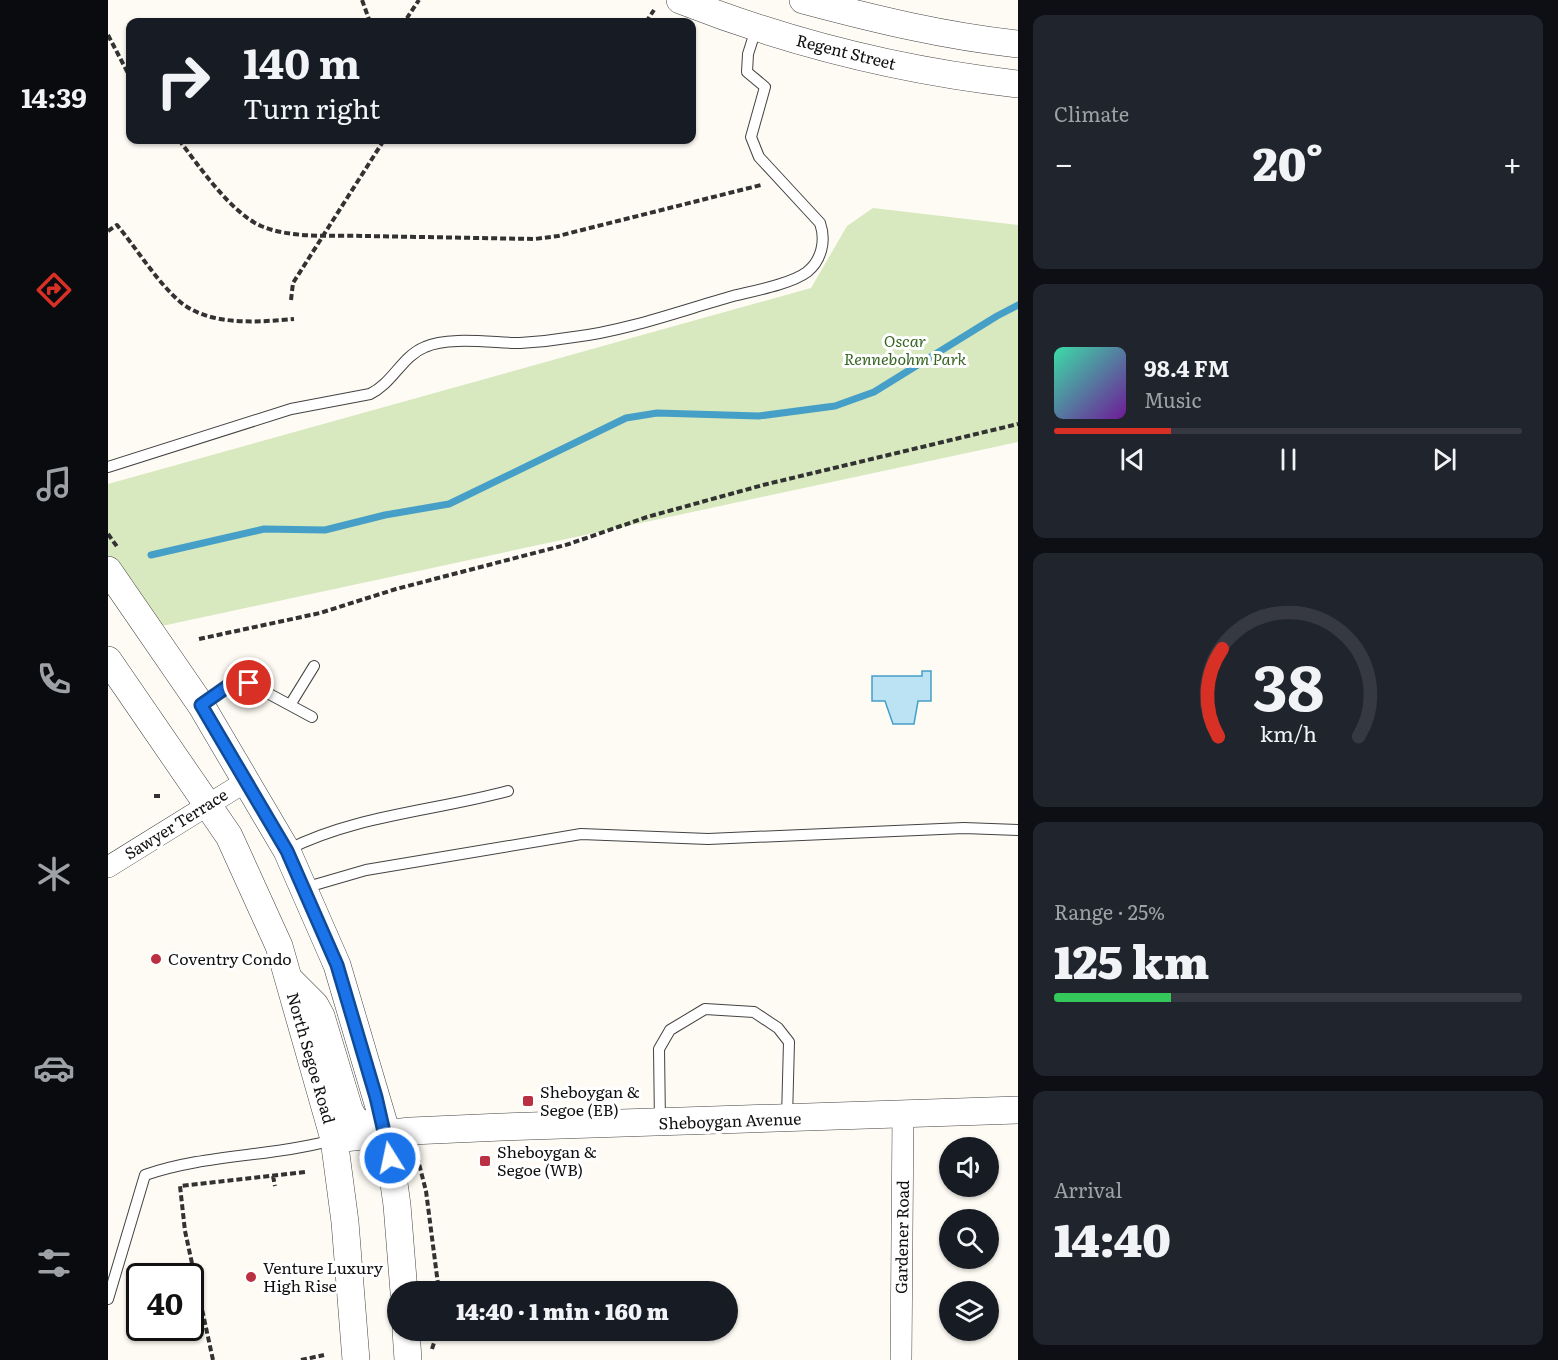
<!DOCTYPE html>
<html lang="en">
<head>
<meta charset="utf-8">
<style>
	:root { --surface:#171b24; --page:#20242c; --text:#f1f3f6; --muted:#9ea1a6; --line:#363941; --accent:#d93025 }
	body { margin:0; font-family:Literata,serif; background:var(--page); color:var(--text); height:100vh; display:flex; flex-direction:column; font-size:22px; white-space:nowrap }
	* { box-sizing:border-box; margin:0 }
	p { font-size:20px; color:var(--muted) }
	.icon { flex:none; width:33px; height:33px; fill:none; stroke:currentColor; stroke-width:2; stroke-linecap:round; stroke-linejoin:round }
	.map { position:relative; flex:1; overflow:hidden }
	.details { display:flex; flex-direction:column; gap:15px; padding:15px; background:#0d0f14; width:540px }
	.details>* { flex:none }
	.top-card { position:absolute; left:18px; top:18px; width:570px; height:126px; border-radius:12px; box-shadow:0 2px 4px #0004; background:#171b24; color:var(--text); overflow:hidden }
	.tools { position:absolute; left:831px; top:1137px; display:grid; gap:12px }
	.tools a { display:grid; place-items:center; width:60px; height:60px; border-radius:50%; background:var(--surface); box-shadow:0 2px 4px #0004; font-size:30px }
	.speed { position:absolute; left:18px; top:1263px; display:flex; gap:12px; font-size:30px; font-weight:700; text-align:center }
	.speed>* { display:grid; place-content:center; width:78px; height:78px; border-radius:50%; background:var(--surface); box-shadow:0 2px 4px #0004; line-height:1 }
	.speed .limit { border:3px solid #111; border-radius:9px; background:#fff; color:#111 }
	.pin { position:absolute; display:grid; place-items:center; width:51px; height:51px; color:#fff; margin:-26px; border:3px solid #fff; border-radius:50%; box-shadow:0 2px 6px #0007 }
	.me { position:absolute; width:66px; margin:-33px; rotate:350deg; stroke-linejoin:round; filter:drop-shadow(0 0 4px #0008) }
	.turn { display:flex; align-items:center; gap:21px; height:126px; padding:0 18px; font-size:27px }
	.turn .icon { width:78px; height:78px; stroke-width:2.5 }
	.turn b { display:block; font-size:42px; line-height:51px }
	.big { font-size:45px; font-weight:800; line-height:1.1 }
	.details .tile { flex:1; display:flex; flex-direction:column; justify-content:center; gap:9px; min-width:0; padding:0 21px; border-radius:12px; background:var(--page) }
	.details .dial { align-items:center; gap:0 }
	.dial svg { height:156px; overflow:visible; fill:none; stroke:var(--line); stroke-width:7; stroke-linecap:round; text-anchor:middle }
	.dial text { fill:var(--text); stroke:none }
	.song { display:flex; align-items:center; gap:18px }
	.cover { width:72px; height:72px; border-radius:9px; background:linear-gradient(135deg,hsl(160 70% 55%),hsl(280 70% 35%)) }
	.played { height:6px; border-radius:3px; background:linear-gradient(90deg,var(--accent) 25%,var(--line) 25%) }
	.keys { display:flex; justify-content:space-around; direction:ltr }
	.heat { display:flex; justify-content:space-between; align-items:center; font-size:33px; direction:ltr }
	.charge { height:9px; border-radius:4px; background:linear-gradient(90deg,#34c759 25%,var(--line) 0) }
	.trip { position:absolute; left:279px; top:1281px; width:351px; height:60px; border-radius:30px; background:var(--surface); box-shadow:0 2px 4px #0004; font-weight:800; line-height:60px; text-align:center }
	main { display:flex; flex:1; min-height:0 }
	.tabs { display:flex; flex-direction:column; width:108px; justify-content:space-around; align-items:center; background:#090b0e; color:var(--muted) }
	.tabs .icon { width:42px; height:42px }
	.tabs .on { color:var(--accent) }
	.tabs b { font-size:27px; color:var(--text) }
	.map>svg:first-child { display:block }
	.green { fill:#d8e8bf }
	.water { fill:#bbe3f3; stroke:#469fc6; stroke-width:1.5 }
	.lines { fill:none; stroke-linecap:round; stroke-linejoin:round }
	.stream { stroke:#469fc6; stroke-width:7 }
	.service-casing { stroke:#434343; stroke-width:12 }
	.minor-casing { stroke:#434343; stroke-width:22 }
	.tertiary-casing { stroke:#434343; stroke-width:28 }
	.path { stroke:#323232; stroke-width:4; stroke-dasharray:6 3; stroke-linecap:butt }
	.service { stroke:#fff; stroke-width:10 }
	.minor { stroke:#fff; stroke-width:21 }
	.tertiary { stroke:#fff; stroke-width:27 }
	.route-casing { stroke:#114b97; stroke-width:15 }
	.route { stroke:#1a73e8; stroke-width:10 }
	.poi-dot { fill:#ba2f42; stroke:#fff; stroke-width:2 }
	.labels { text-anchor:middle; stroke-width:6; stroke-linejoin:round; paint-order:stroke }
	.street-label { font-size:16px; fill:#101010; stroke:#fff }
	.park-label { font-size:16px; font-style:italic; fill:#376623; stroke:#fff }
	.poi-label { font-size:16px; fill:#101010; stroke:#fff; text-anchor:start }
</style>
</head>
<body>
<main>
<nav class="tabs">
<b>14:39</b>
<svg class="icon on" aria-label="directions" viewBox="0 0 24 24"><path d="M12 3l9 9-9 9-9-9zM9 14v-3h6M13 9l2 2-2 2"/></svg>
<svg class="icon" aria-label="music" viewBox="0 0 24 24"><path d="M9 18V5l10-2v13"/><circle cx="6" cy="18" r="3"/><circle cx="16" cy="16" r="3"/></svg>
<svg class="icon" aria-label="phone" viewBox="0 0 24 24"><path d="M5 4h4l2 5-3 2q2 4 5 5l2-3 5 2v4C11 20 4 13 5 4z"/></svg>
<svg class="icon" aria-label="climate" viewBox="0 0 24 24"><path d="M12 3v18M4 7l16 10M4 17L20 7"/></svg>
<svg class="icon" aria-label="car" viewBox="0 0 24 24"><path d="M5 17H2v-5l4-1 3-4h7l3 4 3 1v5h-3M9 17h6M6 11h13"/><circle cx="7" cy="17" r="2"/><circle cx="17" cy="17" r="2"/></svg>
<svg class="icon" aria-label="filters" viewBox="0 0 24 24"><path d="M4 7h16M4 17h16"/><circle cx="9" cy="7" r="2"/><circle cx="15" cy="17" r="2"/></svg>
</nav>
<div class="map">
<svg width="910" height="1360" viewBox="0 0 910 1360">
	<rect width="100%" height="100%" fill="#fefbf4"/>
	<path class="green" d="M 765,208 L 910,225 L 910,442 L 40,629 L 0,570 L 0,484 L 703,288 L 739,226 Z"/>
	<path class="water" d="M 814,671 L 823,671 L 823,701 L 810,701 L 806,724 L 785,724 L 777,701 L 764,701 L 764,676 L 814,676 Z"/>
	<g class="lines">
		<path class="stream" d="M 43,555 L 156,529 L 217,530 L 277,515 L 341,504 L 518,418 L 549,413 L 651,416 L 727,406 L 766,392 L 889,316 L 910,305"/>
		<g class="service-casing">
			<path id="service" d="M 0,467 L 183,409 L 262,394 C 285,383 294,356 317,347 C 340,336 386,343 412,343 C 430,342 448,340 466,337 C 518,331 575,310 625,296 C 645,291 683,284 699,272 C 714,260 718,240 712,223 L 651,157 L 643,137 L 657,87 L 639,72 L 640,54 L 648,29
				M 93,705 L 123,684 L 141,683 L 204,717
				M 182,705 L 206,666
				M 179,850 C 248,815 326,811 400,791
				M 196,888 L 258,870 L 473,834 L 600,839 L 856,828 L 910,830
				M 552,1123 L 551,1049 L 562,1030 L 597,1009 L 646,1012 L 670,1028 L 681,1042 L 679,1118
				M 0,1299 L 37,1175 C 97,1154 163,1157 225,1140"/>
		</g>
		<g class="minor-casing">
			<path id="minor" d="M 0,867 L 137,782
				M 793,1360 L 795,1113"/>
		</g>
		<g class="tertiary-casing">
			<path id="tertiary" d="M 572,0 C 681,43 794,71 910,84
				M 695,0 C 766,19 836,36 910,44
				M 0,570 L 93,705 L 179,851 L 229,965 L 279,1134 L 289,1205 L 296,1292
				M 0,660 L 121,836 L 171,946 L 226,1139 L 237,1222 L 248,1360
				M 181,979 L 207,1005 L 213,1016 L 241,1109 L 246,1119 L 256,1125 L 278,1134
				M 226,1139 L 303,1131 L 394,1127 L 910,1110
				M 298,1330 L 300,1360"/>
		</g>
		<path class="path" d="M 254,0 L 262,22
			M 290,22 L 299,18 L 311,0
			M 538,22 L 546,10
			M 0,35 L 22,77
			M 71,140 C 91,166 122,212 153,226 C 184,239 224,235 257,236 C 314,237 371,238 427,239 L 450,236 L 653,185
			M 0,231 L 9,225 C 29,249 47,279 70,300 C 100,327 150,322 186,319
			M 183,300 L 185,283 L 276,140
			M 0,534 L 10,548
			M 91,639 L 212,613 L 288,589 L 461,544 L 539,517 L 655,485 L 910,424
			M 46,796 L 52,796
			M 309,1156 L 318,1191 L 331,1292
			M 165,1176 L 167,1186
			M 324,1349 L 330,1330
			M 105,1360 L 77,1231 L 72,1186 L 197,1172
			M 193,1360 L 216,1355"/>
		<use href="#service" class="service"/>
		<use href="#minor" class="minor"/>
		<use href="#tertiary" class="tertiary"/>
	</g>
	<g class="lines">
		<g class="route-casing">
			<path id="route" d="M 141,683 L 123,684 L 93,705 L 179,851 L 229,965 L 268,1097 L 282,1158"/>
		</g>
		<use href="#route" class="route"/>
	</g>
	<g class="poi-dot">
		<circle cx="48" cy="959" r="6"/>
		<rect x="414" y="1095" width="12" height="12" rx="3"/>
		<rect x="371" y="1155" width="12" height="12" rx="3"/>
		<circle cx="143" cy="1277" r="6"/>
	</g>
	<g class="labels">
		<g class="street-label">
			<text transform="translate(738 52) rotate(14)" y="6">Regent Street</text>
			<text transform="translate(68 824) rotate(-32)" y="6">Sawyer Terrace</text>
			<text transform="translate(203 1058) rotate(74)" y="6">North Segoe Road</text>
			<text transform="translate(622 1121) rotate(-2)" y="6">Sheboygan Avenue</text>
			<text transform="translate(794 1237) rotate(-89)" y="6">Gardener Road</text>
		</g>
		<g class="park-label">
			<text x="797" y="347">Oscar<tspan x="797" dy="18">Rennebohm Park</tspan></text>
		</g>
		<g class="poi-label">
			<text x="60" y="965">Coventry Condo</text>
			<text x="432" y="1098">Sheboygan &amp;<tspan x="432" dy="18">Segoe (EB)</tspan></text>
			<text x="389" y="1158">Sheboygan &amp;<tspan x="389" dy="18">Segoe (WB)</tspan></text>
			<text x="155" y="1274">Venture Luxury<tspan x="155" dy="18">High Rise</tspan></text>
		</g>
	</g>
</svg>
<div class="tools">
<a><svg class="icon" aria-label="sound" viewBox="0 0 24 24"><path d="M4 9h4l5-4v14l-5-4H4zM17 9q2 3 0 6"/></svg></a>
<a><svg class="icon" aria-label="search" viewBox="0 0 24 24"><circle cx="10" cy="10" r="6"/><path d="M15 15l6 6"/></svg></a>
<a><svg class="icon" aria-label="layers" viewBox="0 0 24 24"><path d="M12 4l9 5-9 5-9-5zM3 14l9 5 9-5"/></svg></a>
</div>
<div class="speed"><div class="limit">40</div></div>
<div class="pin" style="left:141px;top:683px;background:#d93025"><svg class="icon" aria-label="arrive" viewBox="0 0 24 24"><path d="M6 21V4h12l-3 4 3 4H6"/></svg></div>
<svg class="me" style="left:282px;top:1158px" viewBox="-20 -20 40 40"><circle r="17" fill="#1a73e8" stroke="#fff" stroke-width="3"/><path d="M0-11L8 9 0 5-8 9z" fill="#fff"/></svg>
<div class="trip">14:40 · 1 min · 160 m</div>
<div class="top-card">
<div class="turn"><svg class="icon" aria-label="right" viewBox="0 0 24 24"><path d="M7 20v-9h11M14 6l5 5-5 5"/></svg><div><b>140 m</b>Turn right</div></div>
</div>
</div>
<section class="details">
<div class="tile"><p>Climate</p>
<div class="heat"><a>−</a><b class="big">20°</b><a>+</a></div>
</div>
<div class="tile">
<div class="song"><i class="cover"></i><div><b>98.4 FM</b><p>Music</p></div></div>
<div class="played"></div>
<div class="keys"><svg class="icon" aria-label="previous" viewBox="0 0 24 24"><path d="M18 5L8 12l10 7zM5 5v14"/></svg><svg class="icon" aria-label="pause" viewBox="0 0 24 24"><path d="M8 5v14M16 5v14"/></svg><svg class="icon" aria-label="next" viewBox="0 0 24 24"><path d="M6 5l10 7-10 7zM19 5v14"/></svg></div>
</div>
<div class="tile dial"><svg viewBox="0 0 100 80">
<path d="M14 69A42 42 0 1 1 86 69"/>
<path d="M14 69A42 42 0 0 1 16 24" stroke="#d93025"/>
<text x="50" y="56" font-size="32" font-weight="700">38</text>
<text x="50" y="72" font-size="11">km/h</text>
</svg></div>
<div class="tile"><p>Range · 25%</p><b class="big">125 km</b><div class="charge"></div></div>
<div class="tile"><p>Arrival</p><b class="big">14:40</b></div>
</section>
</main>
</body>
</html>
